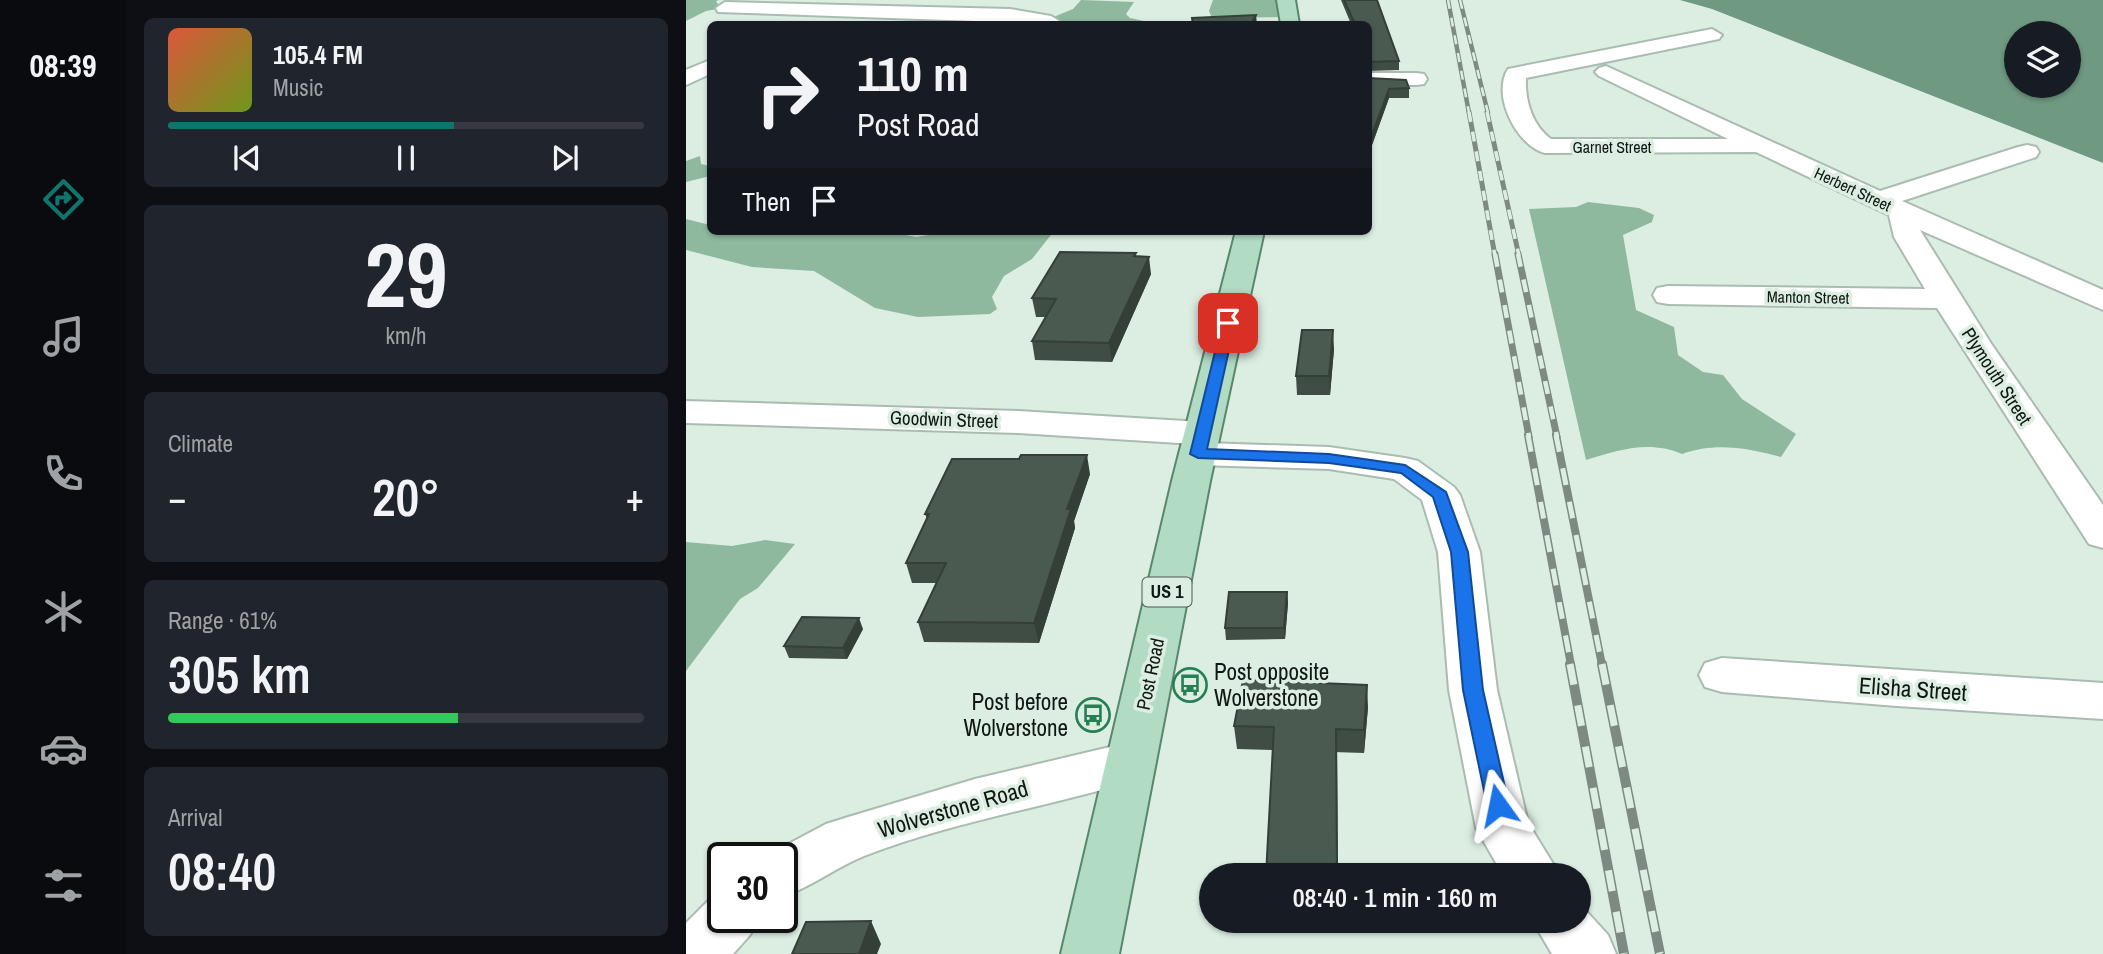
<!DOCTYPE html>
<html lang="en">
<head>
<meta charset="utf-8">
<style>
	:root { --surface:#171b24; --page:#20242c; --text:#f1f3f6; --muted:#9ea1a6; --line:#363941; --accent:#0f766e }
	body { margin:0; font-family:"Archivo Narrow",sans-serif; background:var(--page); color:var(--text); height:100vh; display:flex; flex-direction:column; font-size:26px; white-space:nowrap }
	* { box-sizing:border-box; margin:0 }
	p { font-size:23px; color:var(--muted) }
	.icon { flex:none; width:38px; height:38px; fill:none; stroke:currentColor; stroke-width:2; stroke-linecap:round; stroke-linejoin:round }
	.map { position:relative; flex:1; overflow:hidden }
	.drawer { display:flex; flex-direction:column; gap:18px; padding:18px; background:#0d0f14; width:560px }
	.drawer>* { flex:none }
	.top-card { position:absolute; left:21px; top:21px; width:665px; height:214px; border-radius:10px; box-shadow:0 2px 5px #0004; background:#171b24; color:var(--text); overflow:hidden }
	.controls { position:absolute; left:1318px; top:21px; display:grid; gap:14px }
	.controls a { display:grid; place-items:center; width:77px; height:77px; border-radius:50%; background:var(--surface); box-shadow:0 2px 5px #0004; font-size:35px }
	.speed { position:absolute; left:21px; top:842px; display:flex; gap:14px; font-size:35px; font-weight:700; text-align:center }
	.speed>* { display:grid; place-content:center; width:91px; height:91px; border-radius:50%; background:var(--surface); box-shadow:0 2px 5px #0004; line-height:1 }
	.speed .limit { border:4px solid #111; border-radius:10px; background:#fff; color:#111 }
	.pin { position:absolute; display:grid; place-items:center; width:60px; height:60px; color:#fff; margin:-30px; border-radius:14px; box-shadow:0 4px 10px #0006 }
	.me { position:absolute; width:77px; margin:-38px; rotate:348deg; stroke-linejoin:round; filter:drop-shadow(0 0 5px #0008) }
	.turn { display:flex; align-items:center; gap:24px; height:147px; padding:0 35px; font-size:32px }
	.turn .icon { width:91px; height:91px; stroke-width:2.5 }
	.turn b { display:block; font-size:49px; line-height:60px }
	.then { display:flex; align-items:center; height:66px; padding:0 35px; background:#0003; gap:14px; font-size:26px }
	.big { font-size:52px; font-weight:600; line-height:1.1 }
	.drawer .widget { flex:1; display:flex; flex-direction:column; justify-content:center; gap:10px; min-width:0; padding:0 24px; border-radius:10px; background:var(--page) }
	.drawer .dial { align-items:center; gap:0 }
	.dial b { font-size:91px; line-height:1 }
	.song { display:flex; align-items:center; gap:21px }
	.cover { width:84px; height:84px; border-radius:10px; background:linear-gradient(135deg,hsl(10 70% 55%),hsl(80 70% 35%)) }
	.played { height:7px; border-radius:4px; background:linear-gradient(90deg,var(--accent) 60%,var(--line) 60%) }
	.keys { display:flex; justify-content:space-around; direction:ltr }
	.heat { display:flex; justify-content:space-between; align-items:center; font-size:38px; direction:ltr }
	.charge { height:10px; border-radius:5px; background:linear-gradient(90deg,#34c759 61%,var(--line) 0) }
	.trip { position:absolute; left:513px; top:863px; width:392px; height:70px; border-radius:35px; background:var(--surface); box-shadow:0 2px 5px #0004; font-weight:600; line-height:70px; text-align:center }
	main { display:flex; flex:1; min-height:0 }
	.tabs { display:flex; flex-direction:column; width:126px; justify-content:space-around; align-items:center; background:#090b0e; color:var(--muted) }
	.tabs .icon { width:49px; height:49px }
	.tabs .active { color:var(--accent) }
	.tabs b { font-size:32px; color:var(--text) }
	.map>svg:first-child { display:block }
	.forest { fill:#8eb99f }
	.water { fill:#6f9980; fill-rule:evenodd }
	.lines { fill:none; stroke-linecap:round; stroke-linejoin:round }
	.minor-casing { stroke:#aabcb0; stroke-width:4 }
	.primary-casing { stroke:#58876c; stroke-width:4 }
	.minor { fill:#fff; fill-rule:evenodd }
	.primary { fill:#b2dbc3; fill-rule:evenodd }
	.rail-far4-casing { stroke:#7d8a81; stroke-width:4.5 }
	.rail-far3-casing { stroke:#7d8a81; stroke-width:5 }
	.rail-far2-casing { stroke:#7d8a81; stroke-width:7 }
	.rail-far1-casing { stroke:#7d8a81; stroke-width:8 }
	.rail-casing { stroke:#7d8a81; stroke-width:10 }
	.rail-far4 { stroke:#dceee2; stroke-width:2.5; stroke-dasharray:9; stroke-linecap:butt }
	.rail-far3 { stroke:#dceee2; stroke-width:3.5; stroke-dasharray:10; stroke-linecap:butt }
	.rail-far2 { stroke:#dceee2; stroke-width:4.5; stroke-dasharray:13; stroke-linecap:butt }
	.rail-far1 { stroke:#dceee2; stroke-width:5; stroke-dasharray:17; stroke-linecap:butt }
	.rail { stroke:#dceee2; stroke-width:7; stroke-dasharray:21; stroke-linecap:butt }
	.wall { fill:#404d45 }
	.shaded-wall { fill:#343f38 }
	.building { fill:#4a5a50; stroke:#343f38; stroke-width:2 }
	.route { fill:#1a73e8; stroke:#114b97; stroke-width:2 }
	.labels { text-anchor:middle; stroke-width:7; stroke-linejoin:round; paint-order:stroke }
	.far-street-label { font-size:16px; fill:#111814; stroke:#dceee2 }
	.shield { fill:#dceee2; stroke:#4e5852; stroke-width:2 }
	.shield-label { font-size:18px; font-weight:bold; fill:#111814 }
	.street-label { font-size:19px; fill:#111814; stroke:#dceee2 }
	.near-poi-label { font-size:23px; fill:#111814; stroke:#dceee2; text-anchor:start }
	.near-street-label { font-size:23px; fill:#111814; stroke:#dceee2 }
</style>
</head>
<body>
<main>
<nav class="tabs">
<b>08:39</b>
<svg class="icon active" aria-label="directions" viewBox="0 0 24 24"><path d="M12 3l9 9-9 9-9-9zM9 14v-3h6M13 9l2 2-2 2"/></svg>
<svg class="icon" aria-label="music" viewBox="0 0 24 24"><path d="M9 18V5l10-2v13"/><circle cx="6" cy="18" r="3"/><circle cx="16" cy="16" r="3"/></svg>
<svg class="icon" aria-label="phone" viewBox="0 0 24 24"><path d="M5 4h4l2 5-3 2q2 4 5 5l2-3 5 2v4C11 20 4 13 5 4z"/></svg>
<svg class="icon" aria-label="climate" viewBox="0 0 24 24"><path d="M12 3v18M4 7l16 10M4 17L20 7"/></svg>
<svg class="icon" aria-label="car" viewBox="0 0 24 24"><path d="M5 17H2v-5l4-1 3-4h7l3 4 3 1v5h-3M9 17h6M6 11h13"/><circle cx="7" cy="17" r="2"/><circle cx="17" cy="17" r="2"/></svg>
<svg class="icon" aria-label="filters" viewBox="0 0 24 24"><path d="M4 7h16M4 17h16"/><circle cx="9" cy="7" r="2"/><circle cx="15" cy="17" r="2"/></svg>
</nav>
<section class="drawer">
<div class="widget">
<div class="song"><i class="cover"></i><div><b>105.4 FM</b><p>Music</p></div></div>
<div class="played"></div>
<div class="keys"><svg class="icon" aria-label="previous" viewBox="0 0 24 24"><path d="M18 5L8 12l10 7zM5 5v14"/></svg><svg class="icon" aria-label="pause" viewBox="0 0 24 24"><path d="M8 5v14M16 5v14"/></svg><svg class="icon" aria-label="next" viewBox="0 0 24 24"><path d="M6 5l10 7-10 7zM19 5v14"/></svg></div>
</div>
<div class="widget dial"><b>29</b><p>km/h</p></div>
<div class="widget"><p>Climate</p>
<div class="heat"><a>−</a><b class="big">20°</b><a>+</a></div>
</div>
<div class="widget"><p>Range · 61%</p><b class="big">305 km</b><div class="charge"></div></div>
<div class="widget"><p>Arrival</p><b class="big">08:40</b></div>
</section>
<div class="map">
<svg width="1417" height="954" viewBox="0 0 1417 954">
	<rect width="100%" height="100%" fill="#dceee2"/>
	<path class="forest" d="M 0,0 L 32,0 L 30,2 L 37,8 L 20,11 L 0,21 Z
		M 395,0 L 448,2 L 440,14 L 444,18 L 458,21 L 459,24 L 369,24 L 360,20 L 387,9 Z
		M 527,0 L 600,0 L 601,17 L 526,18 L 523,11 Z
		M 14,156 L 15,164 L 24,166 L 24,176 L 0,182 L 0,161 Z
		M 902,202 L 953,208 L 968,215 L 966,222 L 937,235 L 950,310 L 988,327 L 992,355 L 1017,372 L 1037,375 L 1056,399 L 1110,434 L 1095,457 C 1061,448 1030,442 996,454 C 963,440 933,450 900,460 L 843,209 L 890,207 Z
		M 0,219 L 24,225 L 24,231 L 200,231 L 230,237 L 269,231 L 368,231 L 346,259 L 318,276 L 306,297 L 311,309 L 304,314 L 232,317 L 189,308 L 128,271 L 66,267 L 0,250 Z
		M 79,540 L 109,544 L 72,588 L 54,599 L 0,671 L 0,542 L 46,546 Z"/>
	<path class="water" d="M 994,0 L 1417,0 L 1417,163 L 1026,9 ZM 1330,33 L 1382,33 L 1382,86 L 1330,86 Z"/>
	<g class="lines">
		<g class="minor-casing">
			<path id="minor" d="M 39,2 L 324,9 L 365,16 L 378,24 L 32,12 L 30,8 Z
				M 1026,29 L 1036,35 L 1033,39 L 840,78 C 839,101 846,125 865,139 L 1042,139 L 913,76 L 909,72 L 913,68 L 920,66 L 1194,191 L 1332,147 L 1341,145 L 1350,147 L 1353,152 L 1350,157 L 1216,201 L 1417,290 L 1417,310 L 1234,230 L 1306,345 L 1417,505 L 1417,548 L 1403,544 L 1251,308 L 982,304 L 971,302 L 967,295 L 971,288 L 982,286 L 1239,289 L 1208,237 L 1203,215 L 1070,152 L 859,153 C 831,146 805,95 822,69 Z
				M 24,60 L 24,74 L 0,85 L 0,70 Z
				M 682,73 L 730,73 L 738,74 L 741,79 L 738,84 L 730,85 L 682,85 Z
				M 0,401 L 332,411 L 516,422 L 529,425 L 534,433 L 529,441 L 520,443 L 643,447 L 719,458 L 732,461 L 768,487 L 774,495 L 794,552 L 811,690 L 842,823 L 874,875 L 817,875 L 790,828 L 763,690 L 752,552 L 736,500 L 708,479 L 643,469 L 512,465 L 499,462 L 493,454 L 499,446 L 509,444 L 332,433 L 0,423 Z
				M 1036,658 L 1417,683 L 1417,719 L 1211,706 L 1036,692 L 1019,687 L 1013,675 L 1019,663 Z
				M 445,742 L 463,748 L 470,762 L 463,776 C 369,806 270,820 178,856 C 149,868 125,887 96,897 L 96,858 L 76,858 L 140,824 L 159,818 L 289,779 Z
				M 37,895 L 37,917 L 73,917 L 64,935 L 47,954 L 0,954 L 0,923 L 24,899 Z
				M 892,902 L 922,935 L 930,954 L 866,954 L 846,920 L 892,920 Z"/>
		</g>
		<g class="primary-casing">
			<path id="primary" d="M 591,0 L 609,0 L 613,24 L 595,24 Z
				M 550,231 L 578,231 L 524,481 L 433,954 L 375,954 L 486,481 Z"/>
		</g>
		<use href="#minor" class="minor"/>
		<use href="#primary" class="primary"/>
		<g class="rail-far4-casing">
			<path id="rail-far4" d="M 762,0 L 783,113
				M 774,0 L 802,113"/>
		</g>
		<g class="rail-far3-casing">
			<path id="rail-far3" d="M 783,112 L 809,256
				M 801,112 L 833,256"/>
		</g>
		<g class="rail-far2-casing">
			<path id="rail-far2" d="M 809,254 L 843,437
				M 832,254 L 871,437"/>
		</g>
		<g class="rail-far1-casing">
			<path id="rail-far1" d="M 842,435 L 885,665
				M 870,435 L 916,665"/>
		</g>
		<g class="rail-casing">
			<path id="rail" d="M 884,664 L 938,954
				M 916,664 L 974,954"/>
		</g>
		<use href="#rail-far4" class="rail-far4"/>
		<use href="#rail-far3" class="rail-far3"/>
		<use href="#rail-far2" class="rail-far2"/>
		<use href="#rail-far1" class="rail-far1"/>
		<use href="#rail" class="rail"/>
	</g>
	<path class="wall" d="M 655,0 L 691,0 L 713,61 L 713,70 L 682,71 L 682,24 L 665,24 Z
		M 682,78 L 723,88 L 723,98 L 703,98 L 682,156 Z
		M 450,256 L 465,274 L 426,362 L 349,360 L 346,341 L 360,317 L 350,317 L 346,298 Z
		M 648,349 L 644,395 L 611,395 L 610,376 Z
		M 404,474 L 388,521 L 389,528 L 353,643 L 238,642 L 232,622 L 251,583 L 226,583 L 220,563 L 241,519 L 239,514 Z
		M 601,592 L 602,603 L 599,639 L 540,640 L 539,628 Z
		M 177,629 L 161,659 L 103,658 L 98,646 Z
		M 682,707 L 678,753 L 551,749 L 548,726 Z"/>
	<path class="shaded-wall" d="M 570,15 L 571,24 L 565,24 Z
		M 703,89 L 703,98 L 682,156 L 682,145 Z
		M 463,257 L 465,274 L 426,362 L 423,343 Z
		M 647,330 L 648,349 L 644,395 L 643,376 Z
		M 401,455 L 404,474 L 388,521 L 389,528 L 353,643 L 348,623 L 381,509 Z
		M 601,592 L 602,603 L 599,639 L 598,628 Z
		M 173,618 L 177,629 L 161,659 L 157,648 Z
		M 681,685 L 682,707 L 678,753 L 678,730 Z
		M 650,729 L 651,752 L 652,875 L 651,875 Z
		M 185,921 L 195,944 L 191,954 L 173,954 Z"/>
	<path class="building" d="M 658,0 L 691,0 L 713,61 L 682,62 L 682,24 L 669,24 Z
		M 570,15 L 565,24 L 507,24 L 506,18 Z
		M 682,78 L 720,80 L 723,88 L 703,89 L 682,145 Z
		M 374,252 L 450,253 L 448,256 L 463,257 L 423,343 L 346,341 L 370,299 L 346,298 Z
		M 616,330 L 647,330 L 643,376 L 610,376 Z
		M 335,455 L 401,455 L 381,509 L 385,509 L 348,623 L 232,622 L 260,563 L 220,563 L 243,514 L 239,514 L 266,459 L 333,459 Z
		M 543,592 L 601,592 L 598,628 L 539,628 Z
		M 116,617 L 173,618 L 157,648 L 98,646 Z
		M 557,680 L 681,685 L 678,730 L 650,729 L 651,875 L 580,875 L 588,727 L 548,726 Z
		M 185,921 L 173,954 L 106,954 L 120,922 Z"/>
	<path class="route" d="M 542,319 L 549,323 L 521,449 L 643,454 L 719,465 L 760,492 L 782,552 L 797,690 L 823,805 L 820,811 L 812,814 L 804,811 L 801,805 L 777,690 L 765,552 L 747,497 L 715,473 L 643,463 L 512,458 L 504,454 L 536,323 Z"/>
	<defs>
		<g id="bus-ring" transform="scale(1.75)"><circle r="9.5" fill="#dceee2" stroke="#277f54" stroke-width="1.5"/><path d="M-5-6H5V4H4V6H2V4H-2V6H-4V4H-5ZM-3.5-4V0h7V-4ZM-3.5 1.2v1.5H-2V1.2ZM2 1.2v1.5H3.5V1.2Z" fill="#277f54"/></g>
	</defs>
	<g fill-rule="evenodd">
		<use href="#bus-ring" x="504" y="685"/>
		<use href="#bus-ring" x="407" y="715"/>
	</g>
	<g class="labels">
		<g class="far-street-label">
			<text x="926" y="153">Garnet Street</text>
			<text transform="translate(1167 189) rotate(25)" y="6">Herbert Street</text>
			<text transform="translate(1122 297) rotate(1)" y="6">Manton Street</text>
		</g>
		<rect class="shield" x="456.5" y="577.5" width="49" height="29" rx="5"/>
		<g class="shield-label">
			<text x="481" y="598">US 1</text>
		</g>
		<g class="street-label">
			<text transform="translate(1311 376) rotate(57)" y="7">Plymouth Street</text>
			<text transform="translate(258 419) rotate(2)" y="7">Goodwin Street</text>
			<text transform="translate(464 674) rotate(-78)" y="7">Post Road</text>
		</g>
		<g class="near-poi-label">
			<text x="528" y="680">Post opposite<tspan x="528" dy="26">Wolverstone</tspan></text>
			<text x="382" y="710" text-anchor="end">Post before<tspan x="382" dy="26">Wolverstone</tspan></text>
		</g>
		<g class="near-street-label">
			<text transform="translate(1227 689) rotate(4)" y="8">Elisha Street</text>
			<text transform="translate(267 809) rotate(-16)" y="8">Wolverstone Road</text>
		</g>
	</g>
</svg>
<div class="controls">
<a><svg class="icon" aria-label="layers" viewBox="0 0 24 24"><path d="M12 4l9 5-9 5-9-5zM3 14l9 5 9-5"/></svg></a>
</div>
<div class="speed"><div class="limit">30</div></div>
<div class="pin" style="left:542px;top:323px;background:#d93025"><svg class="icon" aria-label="arrive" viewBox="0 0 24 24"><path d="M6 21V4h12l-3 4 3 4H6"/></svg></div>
<svg class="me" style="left:812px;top:805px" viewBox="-20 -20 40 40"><path d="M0-17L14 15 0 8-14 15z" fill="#1a73e8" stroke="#fff" stroke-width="4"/></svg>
<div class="trip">08:40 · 1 min · 160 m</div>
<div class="top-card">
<div class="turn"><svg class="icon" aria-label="right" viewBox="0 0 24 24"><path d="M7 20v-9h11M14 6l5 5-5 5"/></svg><div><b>110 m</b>Post Road</div></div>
<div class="then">Then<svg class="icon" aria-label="arrive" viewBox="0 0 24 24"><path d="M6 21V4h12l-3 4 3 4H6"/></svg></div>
</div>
</div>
</main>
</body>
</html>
